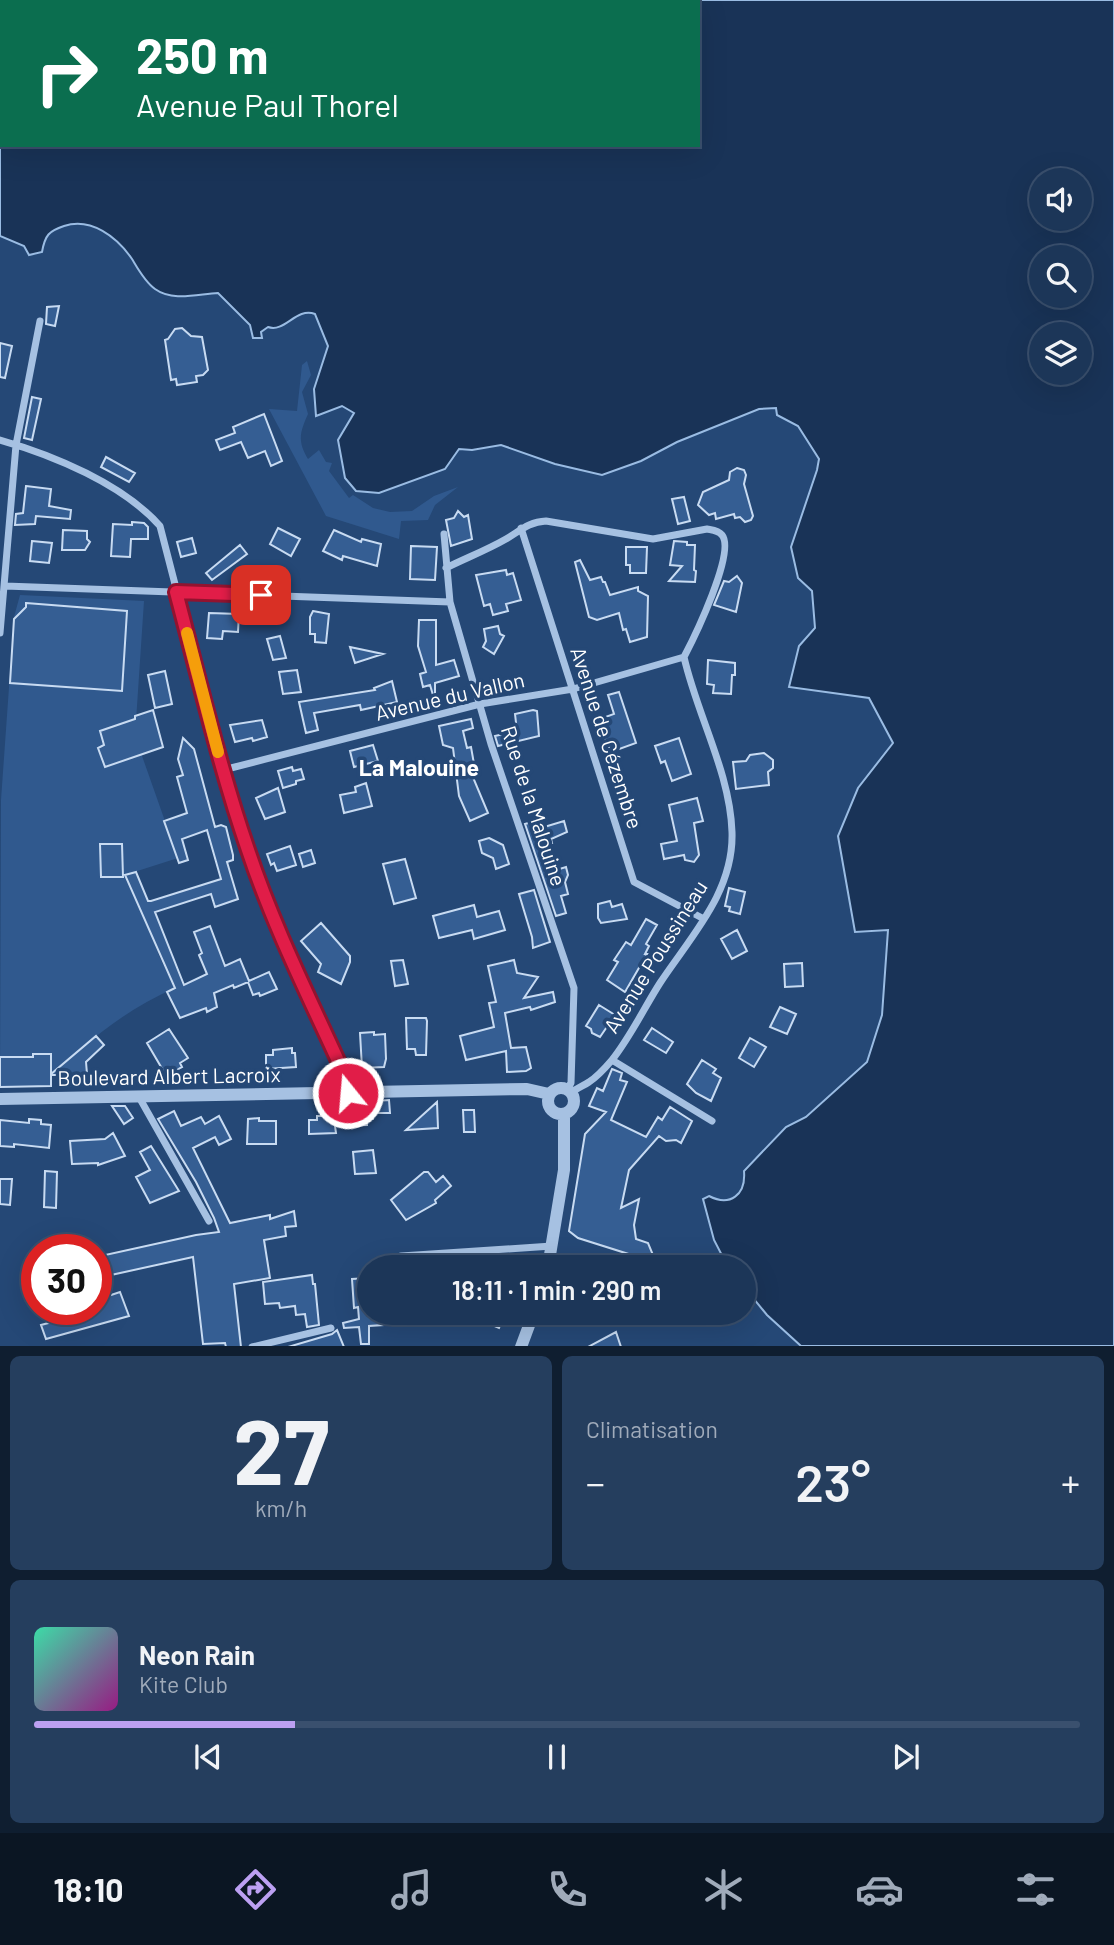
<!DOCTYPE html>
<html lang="fr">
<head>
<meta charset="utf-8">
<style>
	:root { --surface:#1c3658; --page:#253e5e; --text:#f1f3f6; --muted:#a0abba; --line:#3a506e; --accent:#bca0f2 }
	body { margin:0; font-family:Barlow,sans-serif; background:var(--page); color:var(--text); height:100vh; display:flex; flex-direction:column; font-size:26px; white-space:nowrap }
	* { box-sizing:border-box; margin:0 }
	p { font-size:23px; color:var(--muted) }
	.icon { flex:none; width:38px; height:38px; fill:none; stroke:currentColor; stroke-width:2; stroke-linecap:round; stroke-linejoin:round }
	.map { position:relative; height:1346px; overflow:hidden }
	.details { display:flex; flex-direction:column; gap:10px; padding:10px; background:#0f1e30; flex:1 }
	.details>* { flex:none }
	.banner { position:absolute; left:0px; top:0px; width:700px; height:147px; box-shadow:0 7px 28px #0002,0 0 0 2px var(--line); background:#0b6e4f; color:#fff; overflow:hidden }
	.tools { position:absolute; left:1029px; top:168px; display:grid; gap:14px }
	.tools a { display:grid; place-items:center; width:63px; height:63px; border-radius:50%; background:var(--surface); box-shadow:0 7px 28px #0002,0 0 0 2px var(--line); font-size:35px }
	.speed { position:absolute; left:21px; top:1234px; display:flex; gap:14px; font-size:35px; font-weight:700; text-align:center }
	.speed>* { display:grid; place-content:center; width:91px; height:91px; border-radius:50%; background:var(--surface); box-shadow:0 7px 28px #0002,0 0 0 2px var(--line); line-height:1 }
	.speed .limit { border:10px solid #d22; background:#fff; color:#111 }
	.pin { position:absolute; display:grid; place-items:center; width:60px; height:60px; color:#fff; margin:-30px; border-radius:14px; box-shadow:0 4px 10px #0006 }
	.me { position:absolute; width:77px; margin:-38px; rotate:343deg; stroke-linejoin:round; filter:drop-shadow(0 0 5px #0008) }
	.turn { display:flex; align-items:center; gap:24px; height:147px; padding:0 21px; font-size:32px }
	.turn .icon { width:91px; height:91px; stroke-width:2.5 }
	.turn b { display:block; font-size:49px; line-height:60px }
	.big { font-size:52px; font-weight:600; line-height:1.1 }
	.details .card { flex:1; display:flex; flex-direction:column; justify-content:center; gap:10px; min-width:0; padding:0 24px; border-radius:10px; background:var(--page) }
	.details .dial { align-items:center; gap:0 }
	.dial b { font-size:91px; line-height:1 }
	.song { display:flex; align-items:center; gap:21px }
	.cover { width:84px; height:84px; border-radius:10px; background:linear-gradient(135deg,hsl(160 70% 55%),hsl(310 70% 35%)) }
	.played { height:7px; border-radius:4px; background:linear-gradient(90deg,var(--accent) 25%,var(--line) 25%) }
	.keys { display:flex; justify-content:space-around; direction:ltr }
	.heat { display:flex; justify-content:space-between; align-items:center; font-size:38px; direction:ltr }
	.details .tiles { flex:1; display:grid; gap:10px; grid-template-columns:1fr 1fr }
	.card:last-child { grid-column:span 2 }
	.trip { position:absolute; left:357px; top:1255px; width:399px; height:70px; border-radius:35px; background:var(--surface); box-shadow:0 7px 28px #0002,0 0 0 2px var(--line); font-weight:600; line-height:70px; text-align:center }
	.tab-bar { display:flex; height:112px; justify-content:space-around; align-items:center; background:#0b1623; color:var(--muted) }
	.tab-bar .icon { width:49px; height:49px }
	.tab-bar .active { color:var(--accent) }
	.tab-bar b { font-size:32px; color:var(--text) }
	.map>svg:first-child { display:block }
	.green { fill:#30598e }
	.water { fill:#193357; stroke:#9abce3; stroke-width:2; fill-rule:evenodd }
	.building { fill:#355e93; stroke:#c8dbf2; stroke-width:2 }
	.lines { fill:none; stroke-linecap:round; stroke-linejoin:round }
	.minor { stroke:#a6c1e2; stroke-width:7 }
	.tertiary { stroke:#a6c1e2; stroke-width:12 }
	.route-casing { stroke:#92132f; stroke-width:18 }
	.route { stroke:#e11d48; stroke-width:12 }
	.slow { stroke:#f59e0b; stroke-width:12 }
	.labels { text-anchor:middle; stroke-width:7; stroke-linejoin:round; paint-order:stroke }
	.street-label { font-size:21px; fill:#fff; stroke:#254876 }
	.neighbourhood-label { font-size:23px; font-weight:bold; fill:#fff; stroke:#254876 }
</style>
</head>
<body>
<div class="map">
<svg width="1114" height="1347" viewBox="0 0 1114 1347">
	<rect width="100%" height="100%" fill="#254876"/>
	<path class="green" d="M 307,361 L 311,375 L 302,392 L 308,414 C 300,432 297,441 308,459 L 319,450 L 326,462 L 332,463 L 329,471 L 349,498 L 353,495 L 373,508 L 390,512 L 412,511 L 434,496 L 458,487 L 435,505 L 428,520 L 401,521 L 399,539 L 326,516 L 269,409 L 297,411 L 302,365 Z
		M 20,595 L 144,601 L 135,736 L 178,858 L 128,874 L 160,958 L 175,988 C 122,1011 84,1045 42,1083 L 42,1086 L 0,1087 L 1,800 L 14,617 Z"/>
	<path class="water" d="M 0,0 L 1114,0 L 1114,1346 L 801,1346 L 767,1315 L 744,1287 L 744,1267 L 728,1267 L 714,1240 L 703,1199 L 709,1196 C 730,1207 746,1195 744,1171 L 786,1127 L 806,1117 L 867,1062 L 882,1015 L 888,930 L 855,932 L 838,836 L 858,788 L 893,743 L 869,698 L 789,687 L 799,646 L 815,628 L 812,591 L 798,578 L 791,547 L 817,470 L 819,459 L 798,426 L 777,415 L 776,408 L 759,409 L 677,442 L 641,461 L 602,475 L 555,464 L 501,445 L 472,450 L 459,449 L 445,469 L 379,493 L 356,491 L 345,478 L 338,440 L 354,413 L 342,406 L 316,416 L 314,389 L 328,346 L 315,314 C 296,307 285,333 268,327 L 261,332 L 262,338 L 253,338 L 250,325 L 218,293 C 198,294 173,302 155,289 C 145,282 138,269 132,259 C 117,237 91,217 64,226 C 49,231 45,235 42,252 L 29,255 L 24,246 L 0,236 ZM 2,2 L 698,2 L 698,145 L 2,145 ZM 1041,180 L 1080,180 L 1080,219 L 1041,219 ZM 1041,257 L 1080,257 L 1080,296 L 1041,296 ZM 1041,334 L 1080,334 L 1080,373 L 1041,373 Z"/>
	<path class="building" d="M 59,306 L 55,326 L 46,324 L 47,307 Z
		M 182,328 L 191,336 L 202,337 L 208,370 L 203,375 L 196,376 L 197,382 L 177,385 L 176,379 L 171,380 L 165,340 L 168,339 L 175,329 Z
		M 0,343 L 12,346 L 5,378 L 0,377 Z
		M 32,397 L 41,399 L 32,440 L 24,438 Z
		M 264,414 L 282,461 L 271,466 L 265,451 L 248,458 L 241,442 L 220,450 L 216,440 L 235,433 L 233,427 Z
		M 106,457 L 135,473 L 129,482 L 101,467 Z
		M 737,468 L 744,470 L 746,475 L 744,484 L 753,516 L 751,520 L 745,522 L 740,517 L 735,518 L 734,514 L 716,519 L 715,513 L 709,515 L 698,505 L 703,492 L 729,480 L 730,472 Z
		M 26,486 L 51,489 L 49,506 L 71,510 L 70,519 L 36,516 L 35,524 L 15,525 L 16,514 L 23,513 Z
		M 684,497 L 690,521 L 678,524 L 672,499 Z
		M 458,511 L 464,517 L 468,515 L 472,539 L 451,546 L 446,520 L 454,518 Z
		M 132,522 L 144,523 L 148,527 L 148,539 L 131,539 L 130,557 L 111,556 L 113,524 L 132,525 Z
		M 278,528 L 300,539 L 291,556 L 270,544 Z
		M 63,530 L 87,531 L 87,539 L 90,542 L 85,550 L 62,550 Z
		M 334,530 L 361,542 L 362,539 L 381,544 L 377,566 L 343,556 L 342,560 L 323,551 Z
		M 192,538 L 196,553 L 181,557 L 177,542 Z
		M 32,541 L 52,543 L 49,563 L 30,561 Z
		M 674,541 L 687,542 L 687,545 L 695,545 L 694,570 L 696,571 L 695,582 L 669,581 L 682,566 L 670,565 Z
		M 240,545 L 247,554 L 212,580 L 206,573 Z
		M 411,546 L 437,547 L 435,580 L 410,579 Z
		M 626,547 L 647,547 L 646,573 L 630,573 L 630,565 L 626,565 Z
		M 580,560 L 590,580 L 601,577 L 603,582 L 605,582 L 610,595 L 638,587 L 638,591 L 648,596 L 647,637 L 630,642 L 626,629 L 623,630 L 619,613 L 597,620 L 589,617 L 575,562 Z
		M 506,570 L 507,575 L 513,573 L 521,600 L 506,604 L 508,611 L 493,615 L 490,604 L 484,606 L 476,575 Z
		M 737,576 L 742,583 L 736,612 L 714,605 L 724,581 L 729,582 Z
		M 26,603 L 127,611 L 122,691 L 10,683 L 14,619 L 26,607 Z
		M 313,611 L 329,614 L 326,643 L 315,642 L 315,634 L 310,634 L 310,617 Z
		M 209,613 L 239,614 L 238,632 L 223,631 L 222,639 L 207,638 Z
		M 419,620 L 436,620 L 436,665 L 454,660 L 459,676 L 435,683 L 435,695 L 433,695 L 430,685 L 423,687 L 420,674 L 426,672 L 418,646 Z
		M 498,626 L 500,634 L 504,636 L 494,654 L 483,647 L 486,641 L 484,629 Z
		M 280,636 L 286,658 L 273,660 L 267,639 Z
		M 350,647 L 383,654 L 355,663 Z
		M 708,660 L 735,663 L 735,675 L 732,675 L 731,694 L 713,693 L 714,685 L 707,684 Z
		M 297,670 L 301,692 L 283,694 L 279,672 Z
		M 165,671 L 172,704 L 155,708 L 148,675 Z
		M 392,681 L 397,702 L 361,710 L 360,705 L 314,713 L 318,730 L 306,733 L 299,702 L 375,690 L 374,688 Z
		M 619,692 L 636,743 L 611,752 L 597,720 L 614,714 L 608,695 Z
		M 153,710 L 163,747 L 105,767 L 98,748 L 104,745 L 100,731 L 135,719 L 135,716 Z
		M 533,710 L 537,711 L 539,736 L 498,746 L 495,736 L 517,731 L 515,714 Z
		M 471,719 L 473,728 L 463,731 L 467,748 L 471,747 L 476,775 L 472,775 L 488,813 L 470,821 L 459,796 L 453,748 L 443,745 L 439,726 Z
		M 262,720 L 267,737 L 253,741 L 252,738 L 235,742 L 230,725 Z
		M 183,738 L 194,749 L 215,827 L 221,825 L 226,827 L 233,855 L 233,860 L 227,862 L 238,899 L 215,907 L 211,894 L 155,912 L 184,985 L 207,974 L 199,955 L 202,953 L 194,932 L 210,926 L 225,966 L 240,959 L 249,981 L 269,972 L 277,989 L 260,996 L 259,993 L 253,995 L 248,982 L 234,988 L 233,985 L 214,993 L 217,1007 L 207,1012 L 206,1008 L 180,1018 L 167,992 L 175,988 L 125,875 L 136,872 L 148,901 L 151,901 L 221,879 L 207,830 L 182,839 L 188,860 L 179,863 L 164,821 L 187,813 L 177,777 L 183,775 L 178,759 Z
		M 679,738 L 691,774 L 672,781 L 665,761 L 661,763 L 655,746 Z
		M 373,745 L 378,761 L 354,767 L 350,751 Z
		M 764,753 L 773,760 L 773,768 L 768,772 L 769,785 L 736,789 L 733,762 L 746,761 L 750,755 Z
		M 292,767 L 293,771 L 301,769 L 304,779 L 296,781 L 296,784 L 283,788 L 278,771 Z
		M 366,783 L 372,806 L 344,813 L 340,795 L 356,792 L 355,787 Z
		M 278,788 L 285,812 L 265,819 L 256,798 Z
		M 697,798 L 703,821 L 694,823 L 699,855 L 694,862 L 685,860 L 684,855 L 664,859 L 661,844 L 677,841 L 669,805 Z
		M 539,820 L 541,828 L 564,821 L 567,832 L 551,839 L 552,843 L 546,845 L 553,871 L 566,867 L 568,875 L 565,882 L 568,894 L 561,896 L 566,913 L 556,916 L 525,824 Z
		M 489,838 L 503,845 L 509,864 L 496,869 L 493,858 L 482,853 L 479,841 Z
		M 100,844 L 122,844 L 123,877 L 101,877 Z
		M 290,846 L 296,865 L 277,871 L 274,863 L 271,865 L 267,854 Z
		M 311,850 L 315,863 L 303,867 L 299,854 Z
		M 405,859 L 416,898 L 394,904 L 383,864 Z
		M 729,888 L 745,892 L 740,914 L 729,911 L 730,907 L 725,906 Z
		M 534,890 L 550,942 L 533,948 L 532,937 L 519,894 Z
		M 610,901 L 612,907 L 622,904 L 627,919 L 601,923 L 598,918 L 598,904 Z
		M 474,905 L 477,917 L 499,911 L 505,930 L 474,939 L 472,930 L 439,938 L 433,916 Z
		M 646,919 L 657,925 L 646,944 L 649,946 L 645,954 L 647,954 L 625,992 L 607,980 L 618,962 L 614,960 L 626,942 L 631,945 Z
		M 321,923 L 350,956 L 350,962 L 341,984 L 318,972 L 321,964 L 301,941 Z
		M 737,930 L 747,951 L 732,959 L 721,939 Z
		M 403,960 L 408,984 L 395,986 L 391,961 Z
		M 514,960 L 517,973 L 538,977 L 524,998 L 553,992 L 555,1002 L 531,1010 L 530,1007 L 505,1013 L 511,1048 L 526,1047 L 531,1068 L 526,1071 L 507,1072 L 506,1051 L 466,1060 L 460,1036 L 494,1027 L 489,1003 L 496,1002 L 488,966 Z
		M 802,963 L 803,986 L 785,987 L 784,964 Z
		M 599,1005 L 615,1015 L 600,1037 L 592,1033 L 591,1029 L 586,1026 Z
		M 780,1007 L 796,1014 L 787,1034 L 770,1027 Z
		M 406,1018 L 426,1018 L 427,1021 L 426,1055 L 416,1055 L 415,1049 L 407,1049 Z
		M 652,1028 L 673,1042 L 666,1053 L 644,1040 Z
		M 169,1029 L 188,1058 L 180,1063 L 182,1067 L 180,1068 L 167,1077 L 147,1043 Z
		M 374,1032 L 374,1035 L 385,1034 L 386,1059 L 384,1067 L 362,1068 L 360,1033 Z
		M 96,1036 L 104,1045 L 86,1062 L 88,1086 L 66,1086 L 65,1075 L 51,1075 L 51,1086 L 0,1087 L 0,1057 L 33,1057 L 33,1054 L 51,1054 L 51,1074 Z
		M 750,1038 L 766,1047 L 754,1067 L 739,1058 Z
		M 292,1048 L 292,1053 L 295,1053 L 296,1067 L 266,1069 L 266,1055 L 273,1055 L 273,1050 Z
		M 702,1060 L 716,1069 L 713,1073 L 721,1078 L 711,1101 L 696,1093 L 687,1084 Z
		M 612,1069 L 622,1073 L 620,1080 L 627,1082 L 611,1120 L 646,1137 L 658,1117 L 662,1120 L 670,1107 L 692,1121 L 681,1143 L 676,1140 L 666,1141 L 659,1136 L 629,1170 L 621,1208 L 639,1199 L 634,1225 L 636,1239 L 648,1243 L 658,1267 L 615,1267 L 638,1257 L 578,1238 L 569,1231 L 585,1134 L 606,1112 L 589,1106 L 597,1088 L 603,1091 Z
		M 389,1100 L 390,1113 L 378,1113 L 377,1101 Z
		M 339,1101 L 339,1107 L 373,1107 L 373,1119 L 367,1120 L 367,1125 L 335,1126 L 336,1133 L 309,1134 L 309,1120 L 317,1120 L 317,1116 L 326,1116 L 326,1102 Z
		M 437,1102 L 438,1128 L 406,1130 Z
		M 112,1106 L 125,1106 L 133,1118 L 124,1124 Z
		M 463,1110 L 474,1110 L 475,1132 L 464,1132 Z
		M 174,1111 L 181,1126 L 201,1117 L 205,1124 L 219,1116 L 231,1139 L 219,1145 L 215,1137 L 193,1148 L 230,1223 L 270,1215 L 270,1219 L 294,1211 L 296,1226 L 285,1227 L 286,1236 L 264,1240 L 270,1278 L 234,1284 L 241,1347 L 226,1347 L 225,1343 L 203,1344 L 193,1257 L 111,1275 L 109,1264 L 96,1269 L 96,1257 L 196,1235 L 219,1232 L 214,1218 L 196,1182 L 158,1119 Z
		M 259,1118 L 259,1121 L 276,1121 L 276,1144 L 247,1144 L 248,1119 Z
		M 29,1119 L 41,1120 L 41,1124 L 51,1125 L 49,1148 L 14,1144 L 14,1147 L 0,1146 L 0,1120 L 29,1123 Z
		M 113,1133 L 125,1156 L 98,1165 L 98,1163 L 72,1164 L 70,1141 L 105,1139 Z
		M 151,1146 L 179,1191 L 150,1203 L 136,1177 L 150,1170 L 140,1152 Z
		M 373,1150 L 376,1173 L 355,1174 L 353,1152 Z
		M 45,1171 L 57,1172 L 56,1208 L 44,1207 Z
		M 424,1172 L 428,1172 L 436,1182 L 443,1176 L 451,1186 L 435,1200 L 436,1203 L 406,1220 L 391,1200 Z
		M 0,1179 L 12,1179 L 10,1205 L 0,1204 Z
		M 312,1275 L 313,1284 L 315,1284 L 319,1325 L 307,1327 L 305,1314 L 296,1315 L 295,1306 L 280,1308 L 279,1303 L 265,1304 L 263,1282 Z
		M 369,1278 L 369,1315 L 378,1312 L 398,1312 L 399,1324 L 369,1326 L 369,1344 L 361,1344 L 359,1327 L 344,1328 L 343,1323 L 359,1319 L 358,1307 L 354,1308 L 352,1279 Z
		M 120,1292 L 129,1316 L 46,1339 L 41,1325 L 56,1321 L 52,1309 L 96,1309 L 96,1300 Z
		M 461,1312 L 505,1312 L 499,1328 Z
		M 337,1330 L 344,1347 L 288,1347 L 332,1334 Z
		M 616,1332 L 621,1347 L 588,1347 Z"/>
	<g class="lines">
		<path class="minor" d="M 0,440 C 53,455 123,484 160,526 L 223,770 L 248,850 L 280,935 L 345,1076 L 348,1093
			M 521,528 L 634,882 L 704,919
			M 444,534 L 450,602 L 491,744 L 574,988 L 571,1083 L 567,1089
			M 446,568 C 466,558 487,550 506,539 C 520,531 528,522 546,521 L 653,539 L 707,529 C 712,530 718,530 722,535 C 736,552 694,638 684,657
			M 5,586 L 450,602
			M 0,633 L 16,445 L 40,321
			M 223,770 L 480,704 L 573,689 L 684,657
			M 612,1060 L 712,1121
			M 571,1093 C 577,1088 583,1086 589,1082 C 597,1077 606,1067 612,1060 C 631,1036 644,1008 660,983 C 691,936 734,892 732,832 C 730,772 697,715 684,657
			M 139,1097 L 209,1221
			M 401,1256 L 552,1246
			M 252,1347 L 331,1328"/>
		<path class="tertiary" d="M548 1101a13 13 0 1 1 26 0a13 13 0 1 1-26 0Z
			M 0,1099 L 527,1089 L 549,1094
			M 548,1267 L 564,1170 L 564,1114
			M 521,1347 L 534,1312"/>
	</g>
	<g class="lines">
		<g class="route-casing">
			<path id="route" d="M 261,595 L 176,592 C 199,678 219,766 248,850 C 274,928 311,1001 345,1076 L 348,1093"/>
		</g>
		<use href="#route" class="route"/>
		<path class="slow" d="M 187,633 L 218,752"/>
	</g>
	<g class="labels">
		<g class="street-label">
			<text transform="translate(450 697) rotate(-13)" y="7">Avenue du Vallon</text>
			<text transform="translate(606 738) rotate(72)" y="7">Avenue de Cézembre</text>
			<text transform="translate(533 806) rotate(72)" y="7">Rue de la Malouine</text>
			<text transform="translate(656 957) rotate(-58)" y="7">Avenue Poussineau</text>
			<text transform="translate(169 1077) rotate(-1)" y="7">Boulevard Albert Lacroix</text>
		</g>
		<g class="neighbourhood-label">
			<text x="419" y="776">La Malouine</text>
		</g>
	</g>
</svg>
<div class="tools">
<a><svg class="icon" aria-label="sound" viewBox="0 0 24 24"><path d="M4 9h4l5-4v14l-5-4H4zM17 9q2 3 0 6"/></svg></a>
<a><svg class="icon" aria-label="search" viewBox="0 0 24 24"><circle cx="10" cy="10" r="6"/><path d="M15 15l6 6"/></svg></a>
<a><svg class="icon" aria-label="layers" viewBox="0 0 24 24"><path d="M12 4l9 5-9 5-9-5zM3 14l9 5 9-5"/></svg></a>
</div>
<div class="speed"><div class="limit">30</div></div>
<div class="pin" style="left:261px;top:595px;background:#d93025"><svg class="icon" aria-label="arrive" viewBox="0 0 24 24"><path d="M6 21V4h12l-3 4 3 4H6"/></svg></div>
<svg class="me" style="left:348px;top:1093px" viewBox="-20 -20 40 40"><circle r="17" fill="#e11d48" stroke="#fff" stroke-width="3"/><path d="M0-11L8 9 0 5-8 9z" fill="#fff"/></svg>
<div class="trip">18:11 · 1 min · 290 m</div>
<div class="banner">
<div class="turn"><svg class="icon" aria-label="right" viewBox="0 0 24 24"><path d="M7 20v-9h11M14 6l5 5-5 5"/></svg><div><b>250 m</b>Avenue Paul Thorel</div></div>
</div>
</div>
<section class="details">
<div class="tiles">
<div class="card dial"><b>27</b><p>km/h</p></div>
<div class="card"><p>Climatisation</p>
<div class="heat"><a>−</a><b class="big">23°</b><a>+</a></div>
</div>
<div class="card">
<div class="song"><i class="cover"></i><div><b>Neon Rain</b><p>Kite Club</p></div></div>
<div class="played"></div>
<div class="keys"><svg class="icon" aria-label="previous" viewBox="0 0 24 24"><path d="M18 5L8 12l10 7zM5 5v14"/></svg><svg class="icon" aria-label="pause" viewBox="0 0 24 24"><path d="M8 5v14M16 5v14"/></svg><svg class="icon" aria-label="next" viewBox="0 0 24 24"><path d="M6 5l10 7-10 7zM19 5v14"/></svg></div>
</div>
</div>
</section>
<nav class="tab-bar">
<b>18:10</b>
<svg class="icon active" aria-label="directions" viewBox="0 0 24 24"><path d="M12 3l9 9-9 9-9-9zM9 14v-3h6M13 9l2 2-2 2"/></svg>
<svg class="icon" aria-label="music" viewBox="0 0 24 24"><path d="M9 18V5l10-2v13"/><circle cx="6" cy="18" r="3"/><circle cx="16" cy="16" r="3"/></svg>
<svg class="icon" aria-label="phone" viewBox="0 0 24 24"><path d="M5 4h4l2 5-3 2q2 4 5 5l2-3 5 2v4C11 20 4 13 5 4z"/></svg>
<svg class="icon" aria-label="climate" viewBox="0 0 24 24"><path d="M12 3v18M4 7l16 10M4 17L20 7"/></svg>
<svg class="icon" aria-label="car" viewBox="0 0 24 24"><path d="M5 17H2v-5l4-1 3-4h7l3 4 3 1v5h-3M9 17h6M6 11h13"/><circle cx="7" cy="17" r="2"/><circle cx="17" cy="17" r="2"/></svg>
<svg class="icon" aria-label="filters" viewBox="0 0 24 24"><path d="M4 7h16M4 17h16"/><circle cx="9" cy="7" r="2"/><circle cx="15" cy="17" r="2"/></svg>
</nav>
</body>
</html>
